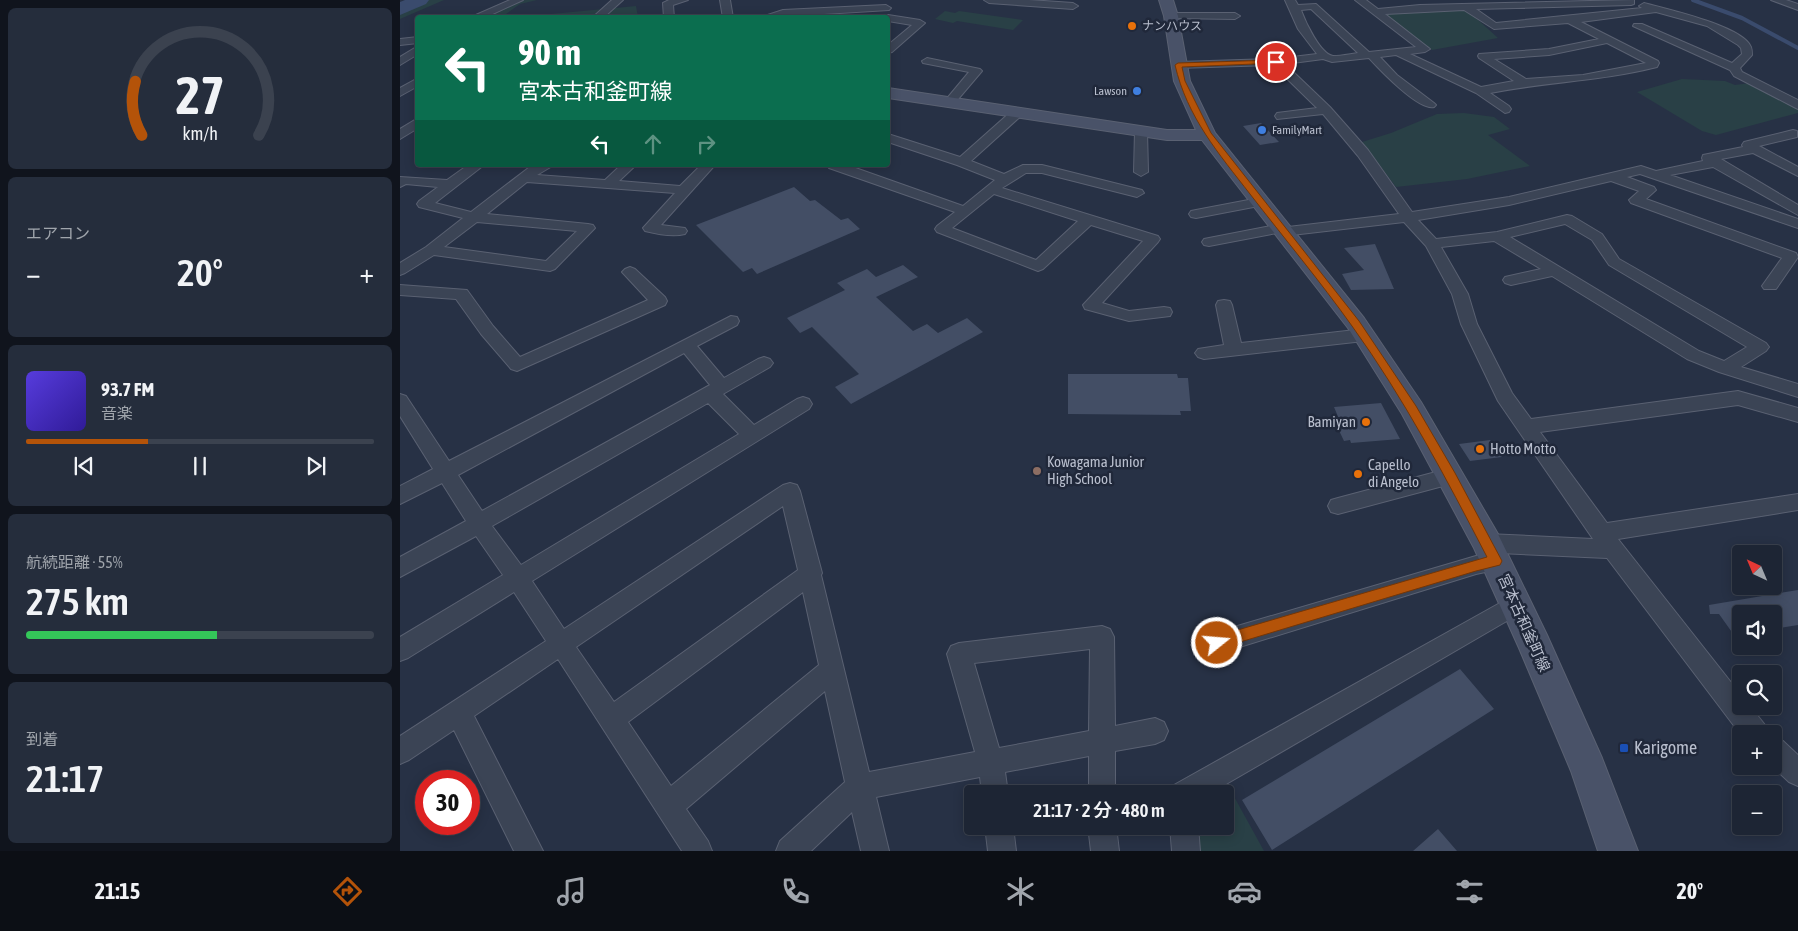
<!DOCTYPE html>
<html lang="ja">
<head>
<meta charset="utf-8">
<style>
	:root { --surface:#1d2534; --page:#252d3c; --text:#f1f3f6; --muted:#a0a5ac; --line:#3b424f; --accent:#b45309 }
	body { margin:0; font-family:"Asap Condensed","Noto Sans JP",sans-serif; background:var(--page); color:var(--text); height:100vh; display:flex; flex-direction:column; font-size:19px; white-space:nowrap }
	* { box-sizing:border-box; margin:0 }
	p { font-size:16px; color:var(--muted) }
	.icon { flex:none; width:28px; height:28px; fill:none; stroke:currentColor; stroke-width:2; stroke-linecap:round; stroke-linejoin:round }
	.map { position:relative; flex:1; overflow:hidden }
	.side { display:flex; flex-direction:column; gap:8px; padding:8px; background:#10141d; width:400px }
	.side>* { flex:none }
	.guide { position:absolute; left:15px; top:15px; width:475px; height:152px; border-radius:5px; box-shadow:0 2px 12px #0003,0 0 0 1px var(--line); background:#0b6e4f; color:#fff; overflow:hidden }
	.needle { width:32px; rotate:316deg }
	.fabs { position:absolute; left:1332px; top:545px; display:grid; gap:10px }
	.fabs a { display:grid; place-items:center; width:50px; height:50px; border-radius:5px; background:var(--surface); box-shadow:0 2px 12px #0003,0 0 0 1px var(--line); font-size:25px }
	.speed { position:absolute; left:15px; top:770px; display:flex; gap:10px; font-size:25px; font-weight:700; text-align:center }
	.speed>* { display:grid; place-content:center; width:65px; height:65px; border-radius:50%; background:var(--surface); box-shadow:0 2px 12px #0003,0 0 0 1px var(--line); line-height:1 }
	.speed .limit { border:8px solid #d22; background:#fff; color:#111 }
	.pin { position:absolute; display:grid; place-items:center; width:42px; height:42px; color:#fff; margin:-21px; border:2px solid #fff; border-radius:50%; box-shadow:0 1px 5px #0007 }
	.me { position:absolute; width:55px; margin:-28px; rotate:73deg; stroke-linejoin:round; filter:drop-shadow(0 0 4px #0008) }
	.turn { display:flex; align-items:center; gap:18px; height:105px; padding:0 20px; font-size:22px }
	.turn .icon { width:65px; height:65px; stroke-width:2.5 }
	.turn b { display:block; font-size:35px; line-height:42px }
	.lanes { display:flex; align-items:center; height:48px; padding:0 20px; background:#0003; justify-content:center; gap:25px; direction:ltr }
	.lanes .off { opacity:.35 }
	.big { font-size:38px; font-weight:600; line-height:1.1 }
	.side .card { flex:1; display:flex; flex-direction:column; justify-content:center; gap:8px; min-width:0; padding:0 18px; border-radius:8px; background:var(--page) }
	.side .dial { align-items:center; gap:0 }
	.dial svg { height:130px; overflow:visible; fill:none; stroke:var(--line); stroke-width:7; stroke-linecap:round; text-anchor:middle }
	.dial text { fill:var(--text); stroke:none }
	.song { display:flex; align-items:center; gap:15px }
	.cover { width:60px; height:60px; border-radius:8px; background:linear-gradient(135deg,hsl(250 70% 55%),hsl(250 70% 35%)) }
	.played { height:5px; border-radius:2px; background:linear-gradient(90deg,var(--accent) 35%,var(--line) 35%) }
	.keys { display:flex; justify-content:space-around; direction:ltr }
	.heat { display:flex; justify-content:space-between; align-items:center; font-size:28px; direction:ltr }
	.charge { height:8px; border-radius:4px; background:linear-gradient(90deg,#34c759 55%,var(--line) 0) }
	.trip { position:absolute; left:564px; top:785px; width:270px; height:50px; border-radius:5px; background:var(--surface); box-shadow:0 2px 12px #0003,0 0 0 1px var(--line); font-weight:600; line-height:50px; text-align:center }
	.menu { display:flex; height:80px; justify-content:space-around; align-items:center; background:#0c0f15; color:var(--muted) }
	.menu .icon { width:35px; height:35px }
	.menu .on { color:var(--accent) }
	.menu b { font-size:22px; color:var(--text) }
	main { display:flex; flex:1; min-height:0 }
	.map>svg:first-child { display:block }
	.green { fill:#294046 }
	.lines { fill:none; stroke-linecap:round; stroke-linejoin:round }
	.stream { stroke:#3a4b6d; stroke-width:4 }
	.river { fill:#3a4b6d; fill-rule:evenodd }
	.building { fill:#434e65 }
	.street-casing { stroke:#5a6172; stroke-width:2 }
	.secondary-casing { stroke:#5a6172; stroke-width:2 }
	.street { fill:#3b4455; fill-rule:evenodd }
	.secondary { fill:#495268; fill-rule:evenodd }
	.route { fill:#b45309; stroke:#753606 }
	.food-dot { fill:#e8710a; stroke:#20283a; stroke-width:2 }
	.shop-dot { fill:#3f7fe0; stroke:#20283a; stroke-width:2 }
	.education-dot { fill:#8d6e63; stroke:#20283a; stroke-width:2 }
	.transit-dot { fill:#1a4fb4; stroke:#20283a; stroke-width:2 }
	.labels { text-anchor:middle; stroke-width:5; stroke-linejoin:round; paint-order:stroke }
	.far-poi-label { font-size:12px; fill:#b9bfce; stroke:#20283a; text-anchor:start }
	.poi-label { font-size:15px; fill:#b9bfce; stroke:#20283a; text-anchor:start }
	.street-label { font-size:15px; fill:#b9bfce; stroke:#20283a }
	.near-poi-label { font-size:18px; fill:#b9bfce; stroke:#20283a; text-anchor:start }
</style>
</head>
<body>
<main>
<section class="side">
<div class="card dial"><svg viewBox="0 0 100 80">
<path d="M14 69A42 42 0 1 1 86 69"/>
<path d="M14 69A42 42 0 0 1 10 36" stroke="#b45309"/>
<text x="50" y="56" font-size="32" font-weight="700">27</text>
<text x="50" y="72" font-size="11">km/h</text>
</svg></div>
<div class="card"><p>エアコン</p>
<div class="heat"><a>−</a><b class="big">20°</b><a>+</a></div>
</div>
<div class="card">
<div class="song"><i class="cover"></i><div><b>93.7 FM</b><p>音楽</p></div></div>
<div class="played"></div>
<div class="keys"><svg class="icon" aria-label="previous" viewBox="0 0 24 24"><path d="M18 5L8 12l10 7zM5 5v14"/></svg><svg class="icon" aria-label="pause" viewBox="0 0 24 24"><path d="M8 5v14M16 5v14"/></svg><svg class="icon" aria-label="next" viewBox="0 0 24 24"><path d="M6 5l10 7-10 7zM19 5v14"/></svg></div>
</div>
<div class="card"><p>航続距離 · 55%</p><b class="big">275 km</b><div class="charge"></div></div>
<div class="card"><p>到着</p><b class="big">21:17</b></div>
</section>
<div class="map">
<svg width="1398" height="851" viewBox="0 0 1398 851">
	<rect width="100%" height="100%" fill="#273145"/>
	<path class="green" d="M 25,0 L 44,0 L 0,19 L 0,12 Z
		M 122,0 L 137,0 L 120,4 L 106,14 L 151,14 L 236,6 L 238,17 L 80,18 Z
		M 1067,10 L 1098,38 L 1032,50 L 985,15 L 989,13 Z
		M 545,11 L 555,13 L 559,11 L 623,20 L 613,30 L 557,21 L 553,23 L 535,19 Z
		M 1282,79 L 1325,81 L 1335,85 L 1350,83 L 1398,109 L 1398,113 L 1316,135 L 1302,131 L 1237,92 Z
		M 1064,113 L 1094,117 L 1110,129 L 1088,135 L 1130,166 L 1067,179 L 996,187 L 962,142 L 991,133 L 1037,114 Z
		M 826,782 L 864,851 L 797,851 L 794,826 L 825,826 L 825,794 L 811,794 Z"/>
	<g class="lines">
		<path class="stream" d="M 1293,0 L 1342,18 L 1398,48"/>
		<path class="river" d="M 5,0 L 29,0 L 26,4 L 0,15 L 0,2 Z"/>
	</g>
	<path class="building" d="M 861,123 L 879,142 L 860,145 L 843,126 Z
		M 394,187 L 410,201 L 415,200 L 441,220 L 448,218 L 460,229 L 357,274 L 352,268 L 343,272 L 296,225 Z
		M 975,244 L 994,289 L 951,290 L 942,274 L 964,270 L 944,248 Z
		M 503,265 L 518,277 L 476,297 L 513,331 L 527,324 L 538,333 L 567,318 L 583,332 L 451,404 L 435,387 L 459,374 L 412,327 L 400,333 L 387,318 L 445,290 L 437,283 L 467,269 L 476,277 Z
		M 668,374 L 777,374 L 778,378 L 788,378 L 791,411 L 780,411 L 781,415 L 668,414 Z
		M 981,403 L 1000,439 L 951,443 L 950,440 L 944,441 L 934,420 L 939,419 L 934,407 Z
		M 1090,440 L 1102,457 L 1070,461 L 1059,444 Z
		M 1398,590 L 1398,625 L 1374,629 L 1374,614 L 1341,614 L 1341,645 L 1319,614 L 1310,614 L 1309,605 Z
		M 1060,669 L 1094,709 L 872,850 L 842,800 Z
		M 1038,829 L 1057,851 L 1013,851 Z"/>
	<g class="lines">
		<g class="street-casing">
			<path id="street" d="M 110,0 L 123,0 L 84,18 L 69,18 Z
				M 212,0 L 223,0 L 203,18 L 192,18 Z
				M 269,0 L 288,0 L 273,5 L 274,18 L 264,18 L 263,3 Z
				M 320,0 L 330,0 L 333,18 L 323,18 Z
				M 584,0 L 629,0 L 673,3 L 678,6 L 673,9 L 589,3 Z
				M 885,0 L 895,0 L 898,5 L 916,4 L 969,52 L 1016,47 L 955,0 L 966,0 L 978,9 L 1020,5 L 1234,0 L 1234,4 L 1231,5 L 1076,9 L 1096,23 L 1242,8 L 1239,6 L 1244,3 C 1266,9 1343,26 1351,47 C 1352,50 1352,52 1352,55 L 1340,68 L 1342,72 L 1398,100 L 1398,109 L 1394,107 L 1334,76 L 1330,70 L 1233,26 L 1234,24 L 1242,24 L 1332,63 L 1342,54 L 1341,48 L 1338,45 L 1307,26 L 1256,12 L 1181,22 L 1258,61 L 1259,63 L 1257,67 C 1202,81 1145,82 1090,93 L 1109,106 L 1111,109 L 1109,112 L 1105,113 L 1076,93 L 996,55 L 980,57 L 997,75 L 1034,103 L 1036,105 L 1034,107 C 1019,111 980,70 969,58 L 932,62 L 923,59 L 885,64 L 930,107 L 968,150 L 1012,212 L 1109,197 L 1241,166 L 1256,171 L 1303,161 L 1302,158 L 1303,155 L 1343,147 L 1342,145 L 1344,142 L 1393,130 L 1397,131 L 1397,137 L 1359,146 L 1398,167 L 1398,176 L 1353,153 L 1321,159 L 1398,205 L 1398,215 L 1313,167 L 1270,175 L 1398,219 L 1398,228 L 1240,174 L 1227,177 L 1254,187 L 1256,190 L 1246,199 L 1396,253 L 1398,257 L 1376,289 L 1364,289 L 1362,286 L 1382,258 L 1231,203 L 1229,200 L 1239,191 L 1211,181 L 1109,205 L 1018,220 L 1036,239 L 1097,232 L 1167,215 L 1172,216 L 1202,234 L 1219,259 L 1366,343 L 1369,347 L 1366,351 L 1341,367 L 1398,384 L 1398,397 L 1319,372 L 1287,359 L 1152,276 L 1111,285 L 1105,283 L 1103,280 L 1105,277 L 1141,269 L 1094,241 L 1041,247 L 1068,294 L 1077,324 L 1112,393 L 1131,419 L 1338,391 L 1398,408 L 1398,422 L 1338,405 L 1140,432 L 1207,523 L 1398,494 L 1398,510 L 1218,539 L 1341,695 L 1341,706 L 1350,706 L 1365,725 L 1369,734 L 1341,734 L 1341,735 L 1207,558 L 1099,553 L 1104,554 L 1107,561 L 1104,568 L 1076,574 L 817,654 L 809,651 L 805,643 L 809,635 L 817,632 L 1076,556 L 1093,552 L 1079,549 L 1076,543 L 1079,537 L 1087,534 L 1193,539 L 1098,401 L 1061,324 L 1052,294 L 1026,246 L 1004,222 L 883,236 L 877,233 L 809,246 L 804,245 L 802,242 L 804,239 L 809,238 L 881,224 L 888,227 L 999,214 L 958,156 L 923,114 L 877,119 L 875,116 L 877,113 L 917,108 L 873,65 L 778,68 L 773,65 L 778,62 L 876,59 L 917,54 L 898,29 ZM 911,9 L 958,53 C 950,54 941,56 933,56 C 920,54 905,21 901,10 ZM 1064,10 L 1094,29 L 1168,23 L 1199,39 L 1149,49 L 1079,54 L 1078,56 L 1079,58 L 1114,81 L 1081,87 L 1010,54 L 1025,52 L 1030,49 L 985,14 ZM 1207,43 L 1246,63 L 1183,75 L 1126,79 L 1094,59 L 1149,55 ZM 1165,224 L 1192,240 L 1209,265 L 1347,347 L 1324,361 L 1299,351 L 1110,237 Z
				M 1371,0 L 1386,0 L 1398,4 L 1398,10 Z
				M 486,5 L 491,8 L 489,10 L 358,18 L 383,10 Z
				M 771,13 L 835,13 L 840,16 L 835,19 L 768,18 L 766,16 Z
				M 488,15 L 520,20 L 525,23 L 492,52 L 488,53 L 488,45 L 512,25 L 488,21 L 488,18 L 483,18 Z
				M 18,37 L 18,43 L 0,45 L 0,39 Z
				M 18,46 L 18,54 L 0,65 L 0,57 Z
				M 527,58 L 580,69 L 582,71 L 554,104 L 550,106 L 544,102 L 569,72 L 523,63 L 522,61 Z
				M 18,78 L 18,86 L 0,96 L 0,88 Z
				M 618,108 L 622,109 L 624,112 L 622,115 L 571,161 L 604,174 L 623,165 L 642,165 L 742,190 L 744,193 L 737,197 L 642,173 L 626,173 L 602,188 L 758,236 L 760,239 L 758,242 L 702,303 L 729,311 L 764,307 L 770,308 L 772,312 L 770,316 L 729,321 L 685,309 L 683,305 L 743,241 L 691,225 L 643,269 L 638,271 L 537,232 L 535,229 L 537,226 L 555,212 L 429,168 L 427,165 L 447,165 L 563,206 L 595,180 L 557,165 L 488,142 L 488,134 L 560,157 L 614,109 ZM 594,194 L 678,221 L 636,260 L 552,228 Z
				M 18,118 L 18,128 L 0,139 L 0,129 Z
				M 741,127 L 747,131 L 748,172 L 741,176 L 734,172 L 735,131 Z
				M 68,165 L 84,165 L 35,203 L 71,212 L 131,166 L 154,165 L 137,175 L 205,180 L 221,165 L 236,165 L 219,181 L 280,186 L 301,165 L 315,165 L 261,225 L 285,228 L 287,231 L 285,234 C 273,237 257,234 245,231 L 243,228 L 275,193 L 127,182 L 87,214 L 188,224 L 193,225 L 195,228 L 155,269 L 150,271 L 34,255 L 5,273 L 0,275 L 0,263 L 26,247 L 63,218 L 19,207 L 17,204 L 19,201 L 38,187 L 6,184 L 0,187 L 0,177 L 47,180 ZM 77,222 L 177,231 L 146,261 L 44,247 Z
				M 859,198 L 864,199 L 866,202 L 864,205 L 796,218 L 791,217 L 789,214 L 791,211 L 796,210 Z
				M 230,267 L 235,269 L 265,297 L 267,301 L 265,305 L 117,371 L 111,369 L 81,334 L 56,299 L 0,295 L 0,285 L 67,290 L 93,326 L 120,357 L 248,300 L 222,272 L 225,269 Z
				M 824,300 L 830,301 L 832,305 L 841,343 L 964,329 L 970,331 L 972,335 L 970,339 L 964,341 L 804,359 L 798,357 L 795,353 L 798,349 L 824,345 L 816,305 L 818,301 Z
				M 331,316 L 337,317 L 339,321 L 337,325 L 297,346 L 324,378 L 358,359 L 364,357 L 370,359 L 373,363 L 370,367 L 323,394 L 354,425 L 397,399 L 403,397 L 409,399 L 412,404 L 409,409 L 132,581 L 164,629 L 383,485 L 390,483 L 397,485 L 400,491 L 422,573 L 421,575 L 469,772 L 575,752 L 547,654 L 551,646 L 559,643 L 702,626 L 710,629 L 714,637 L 715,726 L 755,718 L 764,722 L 768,731 L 764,740 L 755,744 L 715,751 L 715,794 L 689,794 L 689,756 L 605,772 L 608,794 L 582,794 L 580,777 L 476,797 L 489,851 L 461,851 L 452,812 L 411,851 L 376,851 L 380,841 L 445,782 L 425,691 L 286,809 L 308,841 L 312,851 L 282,851 L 158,659 L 74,716 L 143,851 L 114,851 L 54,730 L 9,760 L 0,764 L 0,736 L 146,641 L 114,592 L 8,658 L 0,661 L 0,637 L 103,575 L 76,536 L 0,577 L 0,557 L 66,521 L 42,483 L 0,504 L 0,486 L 33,469 L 0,416 L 0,394 L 6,396 L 49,461 ZM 284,353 L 310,385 L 82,511 L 58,475 ZM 308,403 L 339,434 L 121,565 L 92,526 ZM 383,506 L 398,570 L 214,702 L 176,647 ZM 403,592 L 419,665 L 271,786 L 228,722 ZM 690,649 L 689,731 L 599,748 L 574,663 Z
				M 1051,468 L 1058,470 L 1061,476 L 1058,482 L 938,514 L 931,512 L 928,506 L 931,500 L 938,498 Z
				M 1116,594 L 1124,597 L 1127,604 L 1124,611 L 809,794 L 770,794 L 774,785 Z
				M 1374,737 L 1383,741 L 1398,755 L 1398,786 L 1389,782 L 1372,766 L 1374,766 Z
				M 585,826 L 613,826 L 616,851 L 588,851 Z
				M 688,826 L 716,826 L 719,851 L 691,851 Z
				M 770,826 L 798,826 L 800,851 L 772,851 Z"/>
		</g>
		<g class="secondary-casing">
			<path id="secondary" d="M 759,0 L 773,0 L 778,16 L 790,81 L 815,133 L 964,318 L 1021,402 L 1098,534 L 1147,635 L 1202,758 L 1238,851 L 1198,851 L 1171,771 L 1119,648 L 1074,548 L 1002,414 L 948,328 L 802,140 L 767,140 L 488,98 L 488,88 L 767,130 L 796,130 L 774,81 L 764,16 Z"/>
		</g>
		<use href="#street" class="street"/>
		<use href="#secondary" class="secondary"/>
	</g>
	<path class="route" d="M 876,60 L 879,60 L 879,63 L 782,67 L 785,81 L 811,133 L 959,321 L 1016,406 L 1055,473 L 1102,561 L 1100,565 L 1076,571 L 817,649 L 812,647 L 810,643 L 812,638 L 817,636 L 1087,557 C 1046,478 1004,398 952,326 C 920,281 884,238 850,194 C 819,154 787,117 775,65 L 778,63 Z"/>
	<g class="food-dot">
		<circle cx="732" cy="26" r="5"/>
		<circle cx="966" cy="422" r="5"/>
		<circle cx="1080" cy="449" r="5"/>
		<circle cx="958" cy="474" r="5"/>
	</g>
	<g class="shop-dot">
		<circle cx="737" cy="91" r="5"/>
		<circle cx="862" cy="130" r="5"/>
	</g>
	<circle class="education-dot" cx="637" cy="471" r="5"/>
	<rect class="transit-dot" x="1219" y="743" width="10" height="10" rx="2.5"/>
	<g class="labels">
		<g class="far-poi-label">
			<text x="742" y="30">ナンハウス</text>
			<text x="727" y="95" text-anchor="end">Lawson</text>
			<text x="872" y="134">FamilyMart</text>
		</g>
		<g class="poi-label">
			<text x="956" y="427" text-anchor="end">Bamiyan</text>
			<text x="1090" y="454">Hotto Motto</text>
			<text x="647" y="467">Kowagama Junior<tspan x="647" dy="17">High School</tspan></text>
			<text x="968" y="470">Capello<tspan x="968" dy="17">di Angelo</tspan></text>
		</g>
		<g class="street-label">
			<text transform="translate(1124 623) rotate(66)" y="5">宮本古和釜町線</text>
		</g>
		<g class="near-poi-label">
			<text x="1234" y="754">Karigome</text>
		</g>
	</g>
</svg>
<div class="fabs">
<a><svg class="needle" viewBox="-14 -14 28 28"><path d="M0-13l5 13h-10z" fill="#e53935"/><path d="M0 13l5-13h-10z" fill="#a0a5ac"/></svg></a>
<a><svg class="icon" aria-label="sound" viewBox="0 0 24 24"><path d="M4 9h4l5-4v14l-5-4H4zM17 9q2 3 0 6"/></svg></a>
<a><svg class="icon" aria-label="search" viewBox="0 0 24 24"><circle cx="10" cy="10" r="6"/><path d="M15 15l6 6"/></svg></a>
<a>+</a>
<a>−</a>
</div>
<div class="speed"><div class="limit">30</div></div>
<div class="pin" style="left:876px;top:62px;background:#d93025"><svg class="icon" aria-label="arrive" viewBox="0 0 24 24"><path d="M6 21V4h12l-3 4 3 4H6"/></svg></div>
<svg class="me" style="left:817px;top:643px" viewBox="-20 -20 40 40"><circle r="17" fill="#b45309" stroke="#fff" stroke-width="3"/><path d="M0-11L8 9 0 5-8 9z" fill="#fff"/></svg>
<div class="trip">21:17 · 2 分 · 480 m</div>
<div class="guide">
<div class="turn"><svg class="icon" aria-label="left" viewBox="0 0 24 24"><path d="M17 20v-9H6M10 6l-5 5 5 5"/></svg><div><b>90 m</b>宮本古和釜町線</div></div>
<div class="lanes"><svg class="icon" aria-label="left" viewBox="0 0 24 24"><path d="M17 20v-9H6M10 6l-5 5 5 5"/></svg><svg class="icon off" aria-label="ahead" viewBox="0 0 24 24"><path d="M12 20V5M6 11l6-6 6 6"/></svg><svg class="icon off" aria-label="right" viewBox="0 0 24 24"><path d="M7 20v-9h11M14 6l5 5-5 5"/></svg></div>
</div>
</div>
</main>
<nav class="menu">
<b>21:15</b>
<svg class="icon on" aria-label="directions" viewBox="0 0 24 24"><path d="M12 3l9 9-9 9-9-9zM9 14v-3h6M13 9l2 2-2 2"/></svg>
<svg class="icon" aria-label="music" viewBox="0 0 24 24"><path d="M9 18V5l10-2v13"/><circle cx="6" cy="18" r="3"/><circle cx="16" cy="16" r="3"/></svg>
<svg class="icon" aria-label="phone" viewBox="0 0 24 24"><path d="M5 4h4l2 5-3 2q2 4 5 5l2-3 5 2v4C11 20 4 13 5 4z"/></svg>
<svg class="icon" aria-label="climate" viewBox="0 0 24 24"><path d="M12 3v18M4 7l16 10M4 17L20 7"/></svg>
<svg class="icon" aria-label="car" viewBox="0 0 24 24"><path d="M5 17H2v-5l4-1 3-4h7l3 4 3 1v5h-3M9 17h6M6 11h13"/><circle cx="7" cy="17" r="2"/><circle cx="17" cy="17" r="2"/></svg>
<svg class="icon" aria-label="filters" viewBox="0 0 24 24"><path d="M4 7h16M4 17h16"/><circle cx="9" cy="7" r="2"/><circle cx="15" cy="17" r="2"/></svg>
<b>20°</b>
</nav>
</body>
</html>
